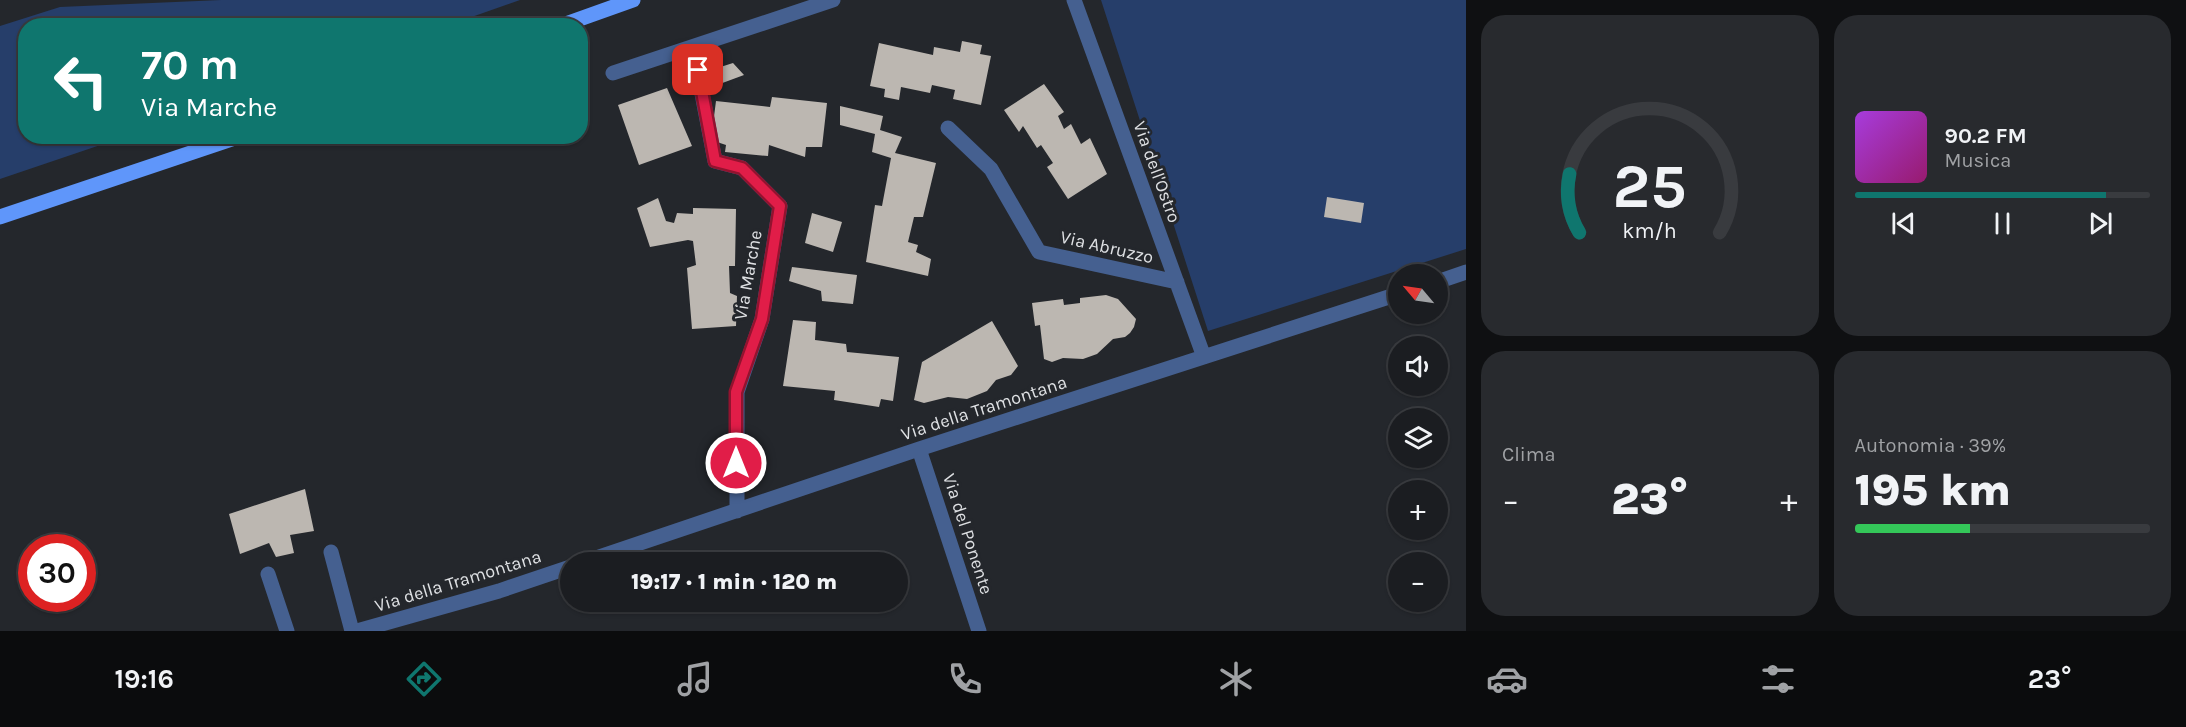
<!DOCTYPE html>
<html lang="it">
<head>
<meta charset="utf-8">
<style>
	:root { --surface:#1b1d21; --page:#282a2e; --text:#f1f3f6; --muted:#a0a2a5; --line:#393b3f; --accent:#0f766e }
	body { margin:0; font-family:Karla,sans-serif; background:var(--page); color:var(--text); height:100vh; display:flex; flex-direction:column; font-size:22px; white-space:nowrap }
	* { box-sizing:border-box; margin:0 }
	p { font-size:20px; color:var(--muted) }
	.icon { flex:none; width:33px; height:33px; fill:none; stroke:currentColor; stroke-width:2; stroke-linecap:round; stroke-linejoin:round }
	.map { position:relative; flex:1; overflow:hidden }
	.sheet { display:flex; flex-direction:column; gap:15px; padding:15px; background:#0f1012; width:720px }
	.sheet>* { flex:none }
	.banner { position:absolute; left:18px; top:18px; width:570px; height:126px; border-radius:24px; box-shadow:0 2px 4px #0004,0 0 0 2px var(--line); background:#0f766e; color:#fff; overflow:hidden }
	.needle { width:39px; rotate:299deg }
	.fabs { position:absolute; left:1388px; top:264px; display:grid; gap:12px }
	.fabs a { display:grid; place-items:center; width:60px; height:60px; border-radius:50%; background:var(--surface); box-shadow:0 2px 4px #0004,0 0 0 2px var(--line); font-size:30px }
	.speed { position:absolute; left:18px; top:534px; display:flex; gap:12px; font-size:30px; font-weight:700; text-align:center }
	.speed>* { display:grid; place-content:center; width:78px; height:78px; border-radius:50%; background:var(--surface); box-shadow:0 2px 4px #0004,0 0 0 2px var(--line); line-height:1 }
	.speed .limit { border:9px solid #d22; background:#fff; color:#111 }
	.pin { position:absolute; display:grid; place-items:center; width:51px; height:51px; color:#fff; margin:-26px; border-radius:12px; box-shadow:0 3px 9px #0006 }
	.me { position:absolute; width:66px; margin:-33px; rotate:0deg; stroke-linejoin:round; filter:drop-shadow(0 0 4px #0008) }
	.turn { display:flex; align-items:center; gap:21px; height:126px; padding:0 24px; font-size:27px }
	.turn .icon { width:78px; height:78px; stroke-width:2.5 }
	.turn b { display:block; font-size:42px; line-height:51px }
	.big { font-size:45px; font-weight:800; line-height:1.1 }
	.sheet .tile { flex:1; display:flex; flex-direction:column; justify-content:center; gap:9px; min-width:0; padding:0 21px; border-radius:24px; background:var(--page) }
	.sheet .dial { align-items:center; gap:0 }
	.dial svg { height:156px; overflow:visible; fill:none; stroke:var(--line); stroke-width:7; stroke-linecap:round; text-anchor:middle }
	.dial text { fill:var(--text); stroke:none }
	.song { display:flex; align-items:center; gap:18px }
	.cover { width:72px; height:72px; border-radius:9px; background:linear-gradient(135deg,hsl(280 70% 55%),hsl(320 70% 35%)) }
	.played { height:6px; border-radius:3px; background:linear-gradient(90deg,var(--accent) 85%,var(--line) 85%) }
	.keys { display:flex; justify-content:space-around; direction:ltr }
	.heat { display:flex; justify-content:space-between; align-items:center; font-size:33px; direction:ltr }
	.charge { height:9px; border-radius:4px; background:linear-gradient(90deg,#34c759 39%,var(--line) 0) }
	.sheet .tiles { flex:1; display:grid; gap:15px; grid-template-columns:repeat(2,1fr) }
	.trip { position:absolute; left:560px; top:552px; width:348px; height:60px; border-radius:30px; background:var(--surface); box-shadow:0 2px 4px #0004,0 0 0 2px var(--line); font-weight:800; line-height:60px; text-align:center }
	.tabs { display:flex; height:96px; justify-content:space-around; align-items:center; background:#0b0c0d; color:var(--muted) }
	.tabs .icon { width:42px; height:42px }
	.tabs .current { color:var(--accent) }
	.tabs b { font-size:27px; color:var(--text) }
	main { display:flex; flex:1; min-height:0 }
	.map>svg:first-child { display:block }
	.green { fill:#263e6a }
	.building { fill:#bcb7b1 }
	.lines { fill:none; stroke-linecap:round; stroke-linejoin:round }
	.minor { stroke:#456090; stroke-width:15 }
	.major { stroke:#5f96fa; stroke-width:15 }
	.route-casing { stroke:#92132f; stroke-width:15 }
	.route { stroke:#e11d48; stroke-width:10 }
	.labels { text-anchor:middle; stroke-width:6; stroke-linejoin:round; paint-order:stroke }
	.street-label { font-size:18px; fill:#dfe1e4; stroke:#24272c }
</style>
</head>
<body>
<main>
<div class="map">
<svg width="1466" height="631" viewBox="0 0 1466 631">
	<rect width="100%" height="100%" fill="#24272c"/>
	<path class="green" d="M 221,0 L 520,0 L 446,26 L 26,26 L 26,136 L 124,137 L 0,179 L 0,26 L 60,7 Z
		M 1101,0 L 1466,0 L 1466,249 L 1208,331 Z"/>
	<path class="building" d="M 962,41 L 982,45 L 980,54 L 991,56 L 981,105 L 953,99 L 955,90 L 932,85 L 930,93 L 901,87 L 899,100 L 884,97 L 885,89 L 870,86 L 879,43 L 933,55 L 934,47 L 960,52 Z
		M 733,63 L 744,75 L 717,85 L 711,70 Z
		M 1044,84 L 1064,112 L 1058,116 L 1064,129 L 1071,124 L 1081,144 L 1090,138 L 1107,174 L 1068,199 L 1047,167 L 1053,163 L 1041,145 L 1037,148 L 1023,126 L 1019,132 L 1004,110 Z
		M 667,88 L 692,146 L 639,165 L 618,105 Z
		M 772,97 L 827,103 L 822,147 L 806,147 L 805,157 L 769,145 L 768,156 L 725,152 L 726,145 L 711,140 L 716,101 L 770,107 Z
		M 840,106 L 883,116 L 880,130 L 902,137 L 895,153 L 936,163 L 923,217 L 914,217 L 908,242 L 918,245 L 916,252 L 931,259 L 928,276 L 866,262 L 875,205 L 882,206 L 891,158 L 872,152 L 875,134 L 840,125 Z
		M 1327,197 L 1364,203 L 1361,223 L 1324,217 Z
		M 658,198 L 666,221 L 674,223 L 677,213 L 693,214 L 693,208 L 736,209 L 735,266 L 729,266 L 730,293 L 737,296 L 736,326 L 692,329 L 687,268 L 696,265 L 693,241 L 688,240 L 650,247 L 637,208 Z
		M 812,213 L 842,222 L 833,252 L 805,243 Z
		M 792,267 L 857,275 L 853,304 L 822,301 L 821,291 L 789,281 Z
		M 1106,295 L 1118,299 L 1136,319 L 1134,327 L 1130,333 L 1125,337 L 1113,339 L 1097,354 L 1083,359 L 1063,358 L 1052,362 L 1044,359 L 1040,325 L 1035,326 L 1032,303 L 1063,299 L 1064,305 L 1080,303 L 1080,298 Z
		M 793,320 L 816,322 L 815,340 L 846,344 L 847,352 L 899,357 L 893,401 L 881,399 L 879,407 L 834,400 L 835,391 L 783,386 Z
		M 992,321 L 1018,366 L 1011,375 L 996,380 L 987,391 L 967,399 L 948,397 L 924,403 L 914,400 L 922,362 Z
		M 305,489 L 314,531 L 290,535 L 294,553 L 276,557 L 269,543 L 240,554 L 229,514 Z"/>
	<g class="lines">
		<path class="minor" d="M 1074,0 L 1204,357
			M 693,47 L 715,161 L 742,168 L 780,206 L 762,319 L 737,392 L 737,511
			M 613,73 L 833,0
			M 948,128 L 991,169 L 1039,252 L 1177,282
			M 1437,282 L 1466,272
			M 919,449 L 979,631
			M 331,552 L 352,631
			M 584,562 L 919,449 L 1398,294
			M 268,574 L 287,631
			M 357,631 L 499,591 L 570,567"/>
		<path class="major" d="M 560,26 L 633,0
			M 0,217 L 241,136"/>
	</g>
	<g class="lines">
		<g class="route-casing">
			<path id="route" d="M 698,70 L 715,161 L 742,168 L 780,206 L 762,319 L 736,392 L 736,463"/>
		</g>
		<use href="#route" class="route"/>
	</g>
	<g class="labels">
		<g class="street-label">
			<text transform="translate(1157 172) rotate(70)" y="6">Via dell'Ostro</text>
			<text transform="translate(1107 247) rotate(13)" y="6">Via Abruzzo</text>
			<text transform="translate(748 275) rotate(-80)" y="6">Via Marche</text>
			<text transform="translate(984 408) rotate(-18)" y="6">Via della Tramontana</text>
			<text transform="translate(968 534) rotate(72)" y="6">Via del Ponente</text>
			<text transform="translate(458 581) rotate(-17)" y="6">Via della Tramontana</text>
		</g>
	</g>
</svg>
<div class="fabs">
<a><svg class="needle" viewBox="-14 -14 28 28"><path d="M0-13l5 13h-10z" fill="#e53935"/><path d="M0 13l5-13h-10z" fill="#a0a2a5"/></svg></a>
<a><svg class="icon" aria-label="sound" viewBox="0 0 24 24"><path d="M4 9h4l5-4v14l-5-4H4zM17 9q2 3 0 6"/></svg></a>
<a><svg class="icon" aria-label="layers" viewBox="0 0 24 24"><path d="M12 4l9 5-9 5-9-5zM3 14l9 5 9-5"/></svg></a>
<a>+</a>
<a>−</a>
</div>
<div class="speed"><div class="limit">30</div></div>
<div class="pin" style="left:698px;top:70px;background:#d93025"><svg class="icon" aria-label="arrive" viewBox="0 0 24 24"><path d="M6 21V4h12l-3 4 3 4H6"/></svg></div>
<svg class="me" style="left:736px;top:463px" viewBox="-20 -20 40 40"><circle r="17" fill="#e11d48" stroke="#fff" stroke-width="3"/><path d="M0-11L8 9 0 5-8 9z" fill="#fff"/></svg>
<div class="trip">19:17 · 1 min · 120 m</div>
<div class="banner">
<div class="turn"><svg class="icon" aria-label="left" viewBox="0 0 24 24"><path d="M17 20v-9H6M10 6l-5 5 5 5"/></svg><div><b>70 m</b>Via Marche</div></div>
</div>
</div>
<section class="sheet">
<div class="tiles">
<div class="tile dial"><svg viewBox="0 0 100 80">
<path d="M14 69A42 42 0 1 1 86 69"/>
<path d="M14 69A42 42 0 0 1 9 39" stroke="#0f766e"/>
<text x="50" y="56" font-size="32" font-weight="700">25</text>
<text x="50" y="72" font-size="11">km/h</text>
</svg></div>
<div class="tile">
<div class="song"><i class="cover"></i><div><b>90.2 FM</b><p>Musica</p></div></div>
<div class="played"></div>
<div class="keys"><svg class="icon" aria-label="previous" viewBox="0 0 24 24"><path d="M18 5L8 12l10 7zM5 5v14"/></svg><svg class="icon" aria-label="pause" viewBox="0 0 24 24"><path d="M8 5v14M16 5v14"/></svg><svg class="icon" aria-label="next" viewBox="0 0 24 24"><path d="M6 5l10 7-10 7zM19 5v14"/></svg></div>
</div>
<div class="tile"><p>Clima</p>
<div class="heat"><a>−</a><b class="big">23°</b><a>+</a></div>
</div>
<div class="tile"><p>Autonomia · 39%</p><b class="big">195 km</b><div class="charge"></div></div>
</div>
</section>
</main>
<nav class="tabs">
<b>19:16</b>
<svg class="icon current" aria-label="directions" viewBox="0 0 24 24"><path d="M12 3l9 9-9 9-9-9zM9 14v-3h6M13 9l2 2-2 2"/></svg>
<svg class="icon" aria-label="music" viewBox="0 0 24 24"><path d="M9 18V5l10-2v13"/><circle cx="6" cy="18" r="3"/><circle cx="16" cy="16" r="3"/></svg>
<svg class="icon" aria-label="phone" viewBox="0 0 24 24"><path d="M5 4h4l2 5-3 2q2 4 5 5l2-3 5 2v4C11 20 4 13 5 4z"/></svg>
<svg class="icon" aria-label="climate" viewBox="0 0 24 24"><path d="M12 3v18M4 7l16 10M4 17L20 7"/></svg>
<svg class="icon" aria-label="car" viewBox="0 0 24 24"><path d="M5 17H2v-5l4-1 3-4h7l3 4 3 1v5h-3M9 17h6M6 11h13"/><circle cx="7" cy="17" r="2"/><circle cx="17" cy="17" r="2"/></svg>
<svg class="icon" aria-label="filters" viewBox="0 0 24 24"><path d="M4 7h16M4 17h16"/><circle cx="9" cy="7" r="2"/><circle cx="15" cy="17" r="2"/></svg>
<b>23°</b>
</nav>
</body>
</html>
